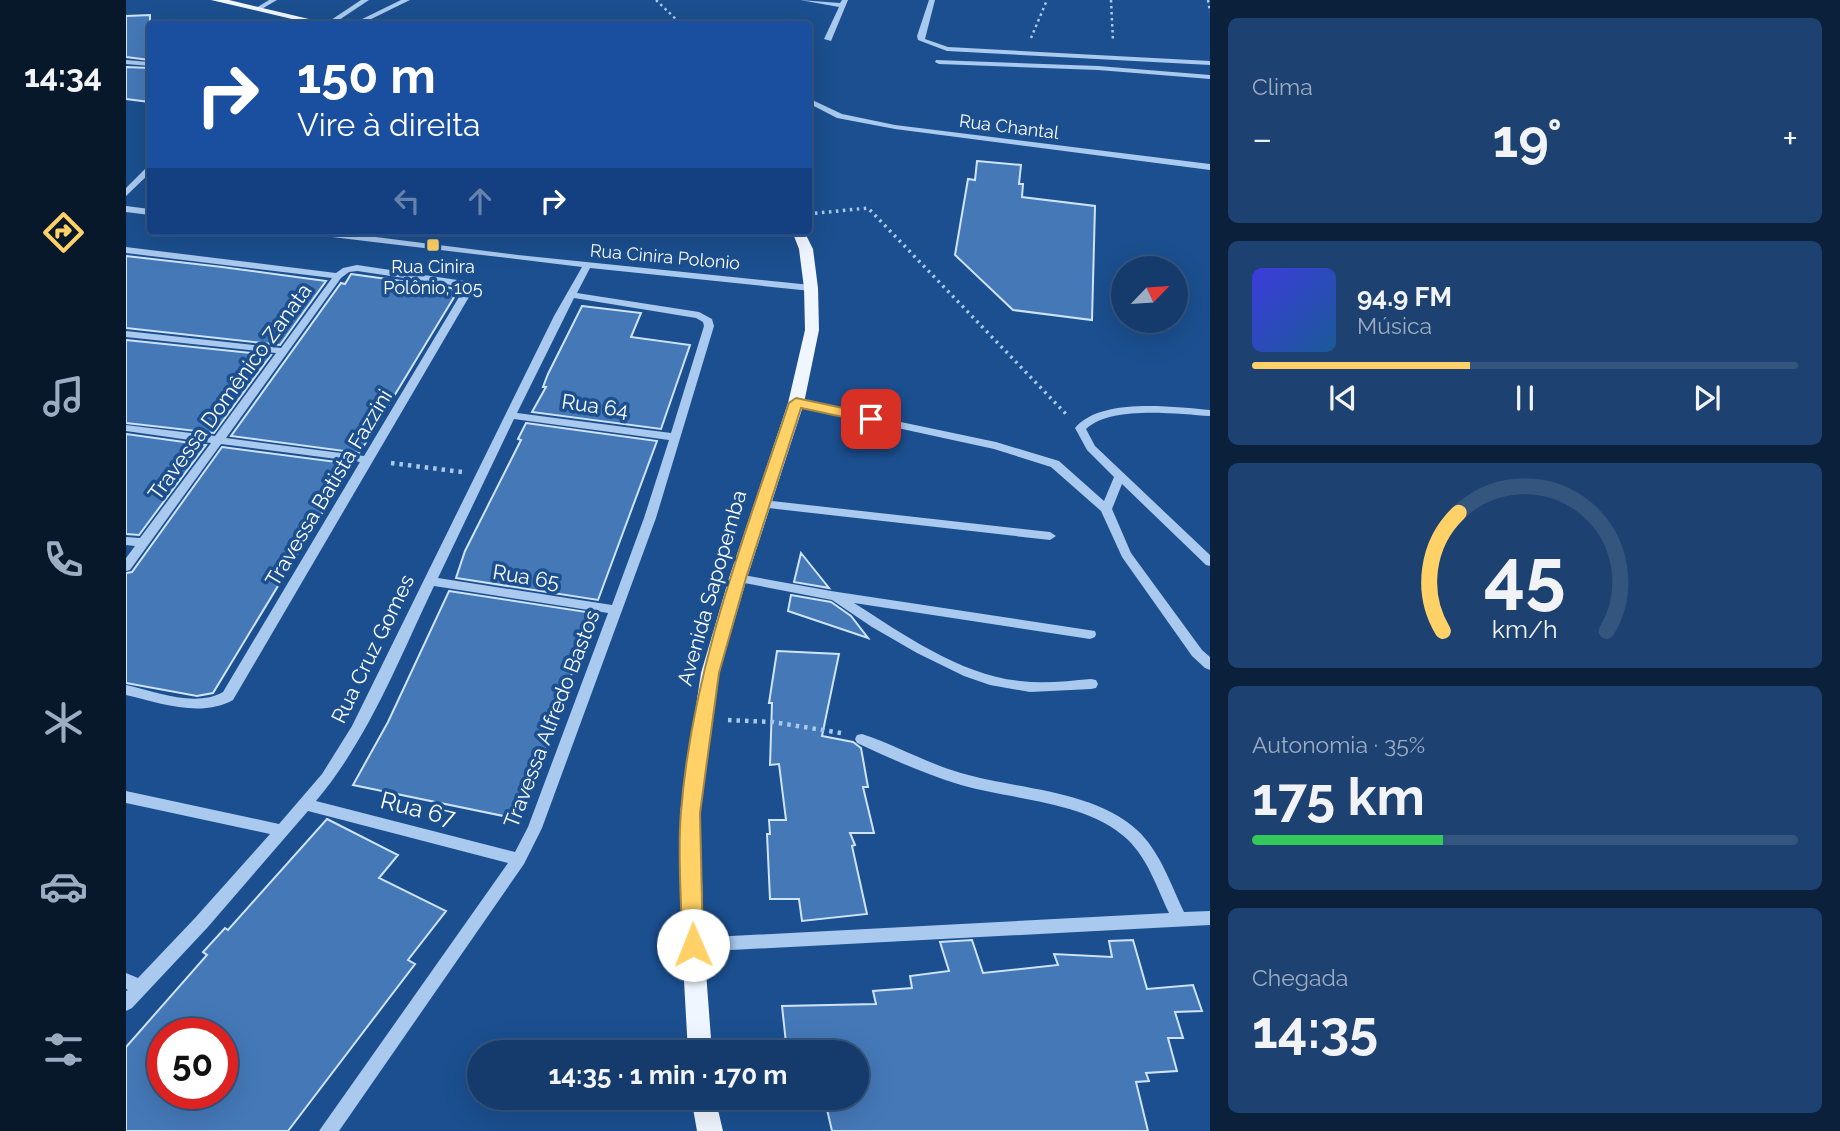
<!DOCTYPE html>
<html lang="pt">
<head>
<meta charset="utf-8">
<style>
	:root { --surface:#143b6b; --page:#1d4271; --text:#f1f3f6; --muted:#9dadc1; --line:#33557e; --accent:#ffd166 }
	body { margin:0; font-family:Raleway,sans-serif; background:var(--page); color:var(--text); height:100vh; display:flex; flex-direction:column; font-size:26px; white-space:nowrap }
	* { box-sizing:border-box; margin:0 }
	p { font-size:23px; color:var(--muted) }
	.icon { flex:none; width:38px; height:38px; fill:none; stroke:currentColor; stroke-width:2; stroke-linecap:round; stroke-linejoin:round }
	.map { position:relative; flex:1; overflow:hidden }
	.drawer { display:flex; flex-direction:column; gap:18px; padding:18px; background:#0b203b; width:630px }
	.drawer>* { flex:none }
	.top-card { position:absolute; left:21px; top:21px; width:665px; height:214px; border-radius:7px; box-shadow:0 7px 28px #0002,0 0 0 2px var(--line); background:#1a4fa0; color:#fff; overflow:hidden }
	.needle { width:46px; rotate:65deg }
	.fabs { position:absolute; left:985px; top:256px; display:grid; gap:14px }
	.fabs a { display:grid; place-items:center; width:77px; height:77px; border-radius:50%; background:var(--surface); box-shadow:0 7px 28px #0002,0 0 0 2px var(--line); font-size:35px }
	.speed { position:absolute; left:21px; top:1018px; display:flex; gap:14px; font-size:35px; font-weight:700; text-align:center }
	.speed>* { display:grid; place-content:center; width:91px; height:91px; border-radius:50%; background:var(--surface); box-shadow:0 7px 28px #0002,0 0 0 2px var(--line); line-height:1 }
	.speed .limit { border:10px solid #d22; background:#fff; color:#111 }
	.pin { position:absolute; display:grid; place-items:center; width:60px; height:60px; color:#fff; margin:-30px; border-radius:14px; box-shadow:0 4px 10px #0006 }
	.me { position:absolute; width:77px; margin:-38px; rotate:359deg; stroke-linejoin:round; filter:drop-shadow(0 0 5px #0008) }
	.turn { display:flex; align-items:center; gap:24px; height:147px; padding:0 35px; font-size:32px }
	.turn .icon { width:91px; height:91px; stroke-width:2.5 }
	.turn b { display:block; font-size:49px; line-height:60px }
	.lanes { display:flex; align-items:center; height:66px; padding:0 35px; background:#0003; justify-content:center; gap:35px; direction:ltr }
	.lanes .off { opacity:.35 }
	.big { font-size:52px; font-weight:700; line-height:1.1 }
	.drawer .card { flex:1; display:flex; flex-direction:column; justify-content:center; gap:10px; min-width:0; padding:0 24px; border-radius:10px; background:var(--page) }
	.drawer .dial { align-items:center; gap:0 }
	.dial svg { height:182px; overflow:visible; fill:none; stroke:var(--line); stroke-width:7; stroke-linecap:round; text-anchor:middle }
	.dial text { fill:var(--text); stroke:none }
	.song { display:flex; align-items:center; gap:21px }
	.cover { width:84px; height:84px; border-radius:10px; background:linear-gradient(135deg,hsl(240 70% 55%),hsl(210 70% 35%)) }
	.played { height:7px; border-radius:4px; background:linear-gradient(90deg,var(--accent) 40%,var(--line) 40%) }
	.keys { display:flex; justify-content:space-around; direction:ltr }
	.heat { display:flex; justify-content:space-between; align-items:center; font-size:38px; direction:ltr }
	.charge { height:10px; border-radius:5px; background:linear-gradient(90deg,#34c759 35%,var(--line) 0) }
	.trip { position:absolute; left:341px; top:1040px; width:402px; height:70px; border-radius:35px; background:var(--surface); box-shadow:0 7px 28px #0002,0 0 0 2px var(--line); font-weight:700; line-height:70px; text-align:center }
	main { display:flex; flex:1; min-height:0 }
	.tab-bar { display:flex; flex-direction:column; width:126px; justify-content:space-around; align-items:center; background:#08182b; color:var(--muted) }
	.tab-bar .icon { width:49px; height:49px }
	.tab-bar .on { color:var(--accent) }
	.tab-bar b { font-size:32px; color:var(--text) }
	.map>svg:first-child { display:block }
	.building { fill:#4478b7; stroke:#cfe3fa; stroke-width:2; fill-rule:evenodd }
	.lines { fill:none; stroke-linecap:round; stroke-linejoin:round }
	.path-far2 { stroke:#a9c9ee; stroke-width:2.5; stroke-dasharray:2.5 3.5; stroke-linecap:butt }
	.path-far1 { stroke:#a9c9ee; stroke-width:3.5; stroke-dasharray:2.5 4.5; stroke-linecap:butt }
	.path { stroke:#a9c9ee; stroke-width:4.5; stroke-dasharray:3.5 5; stroke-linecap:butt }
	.minor { fill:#a9c9ee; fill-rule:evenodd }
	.major { fill:#f0f6ff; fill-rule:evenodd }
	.route { fill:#ffd166; stroke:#a68842; stroke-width:2 }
	.poi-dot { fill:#ffd166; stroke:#1b4f8f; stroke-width:2.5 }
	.labels { text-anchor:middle; stroke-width:7; stroke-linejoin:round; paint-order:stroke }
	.far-street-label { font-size:18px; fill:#fff; stroke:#1b4f8f }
	.far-poi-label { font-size:18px; fill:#fff; stroke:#1b4f8f }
	.street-label { font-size:21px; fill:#fff; stroke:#1b4f8f }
	.near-street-label { font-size:24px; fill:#fff; stroke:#1b4f8f }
</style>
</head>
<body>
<main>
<nav class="tab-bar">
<b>14:34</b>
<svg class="icon on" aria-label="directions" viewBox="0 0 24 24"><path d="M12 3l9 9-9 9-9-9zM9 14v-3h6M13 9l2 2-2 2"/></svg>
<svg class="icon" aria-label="music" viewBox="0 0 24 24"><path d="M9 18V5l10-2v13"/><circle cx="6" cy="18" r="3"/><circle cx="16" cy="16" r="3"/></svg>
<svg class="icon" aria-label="phone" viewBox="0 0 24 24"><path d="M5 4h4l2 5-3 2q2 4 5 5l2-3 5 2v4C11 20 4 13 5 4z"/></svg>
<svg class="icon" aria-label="climate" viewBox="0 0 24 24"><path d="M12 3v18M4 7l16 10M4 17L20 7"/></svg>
<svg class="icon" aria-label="car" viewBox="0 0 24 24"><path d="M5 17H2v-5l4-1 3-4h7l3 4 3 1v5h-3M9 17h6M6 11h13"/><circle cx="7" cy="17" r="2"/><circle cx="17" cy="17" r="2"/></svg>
<svg class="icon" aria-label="filters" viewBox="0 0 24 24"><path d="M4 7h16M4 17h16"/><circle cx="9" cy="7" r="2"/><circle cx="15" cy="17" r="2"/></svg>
</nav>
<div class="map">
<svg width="1084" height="1131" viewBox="0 0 1084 1131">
	<rect width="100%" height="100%" fill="#1b4f8f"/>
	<path class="building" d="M 24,15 L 24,60 L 0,57 L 0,16 Z
		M 0,67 L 24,68 L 24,102 L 0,99 Z
		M 851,161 L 895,165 L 893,184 L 897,184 L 896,197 L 969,206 L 966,320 L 887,310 L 829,255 L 842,179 L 849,180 Z
		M 0,256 L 96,267 L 200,281 L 154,345 L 0,328 Z
		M 225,274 L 333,289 L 236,449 L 233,453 L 105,436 L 215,283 L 219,284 Z
		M 456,306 L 515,313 L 505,337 L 564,345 L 535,429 L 406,412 L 420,387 L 417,387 L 422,374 Z
		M 0,340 L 145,355 L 88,433 L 0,423 Z
		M 400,423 L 531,441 L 472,600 L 330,578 L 339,551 L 395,440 L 392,439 Z
		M 0,434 L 80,445 L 13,535 L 0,534 Z
		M 96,447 L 226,464 L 87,693 L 71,696 L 0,683 L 0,573 L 6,572 Z
		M 675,553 L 703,588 L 668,582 Z
		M 323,591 L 467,613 L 419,750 L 416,749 L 405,771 L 387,818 L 227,785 L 262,722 Z
		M 665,595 L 705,602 L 725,616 L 742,638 L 662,611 Z
		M 651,651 L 713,654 L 696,736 L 727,742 L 735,748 L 742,787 L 737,787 L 748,833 L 724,833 L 729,845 L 726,846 L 741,914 L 676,921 L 673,899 L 644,899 L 641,834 L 644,834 L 643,820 L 660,820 L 653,764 L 644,765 L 646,703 L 643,703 Z
		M 201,819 L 272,855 L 253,878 L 320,911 L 282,960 L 289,964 L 162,1131 L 0,1131 L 0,1047 L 81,955 L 77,952 L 99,928 L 102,930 ZM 37,1034 L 96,1034 L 96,1094 L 37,1094 Z
		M 846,940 L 857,973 L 932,965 L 928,954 L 986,957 L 983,941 L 1007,940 L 1021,989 L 1067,985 L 1076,1011 L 1049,1012 L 1057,1038 L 1042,1038 L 1051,1071 L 1020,1073 L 1023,1081 L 1010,1082 L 1022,1131 L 706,1131 L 700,1105 L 670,1107 L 668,1097 L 732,1097 L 732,1052 L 661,1052 L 656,1006 L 750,1004 L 747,991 L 786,988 L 784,976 L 823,971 L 814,942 Z"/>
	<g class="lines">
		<path class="path-far2" d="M 530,0 L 555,24
			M 985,0 L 987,41
			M 1082,0 L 1084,12
			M 905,38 L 921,0"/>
		<path class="path-far1" d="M 682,214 L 742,208 L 940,414"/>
		<path class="path" d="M 265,463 L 336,472
			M 602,720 L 647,722 L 715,733"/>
		<path class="minor" d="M 143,0 L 151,0 L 134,10 L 130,10 L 130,8 Z
			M 235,0 L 243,0 L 207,24 L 199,24 Z
			M 275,0 L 284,0 L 235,24 L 226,24 Z
			M 674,0 L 714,3 L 716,0 L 722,0 L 705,41 L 698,39 L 713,7 Z
			M 803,0 L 809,0 L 799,39 L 822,47 L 1084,61 L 1084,65 L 821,51 L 792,40 L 791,36 Z
			M 0,60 L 24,62 L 24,66 L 0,64 Z
			M 810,60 L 972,66 L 1084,75 L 1084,79 L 972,70 L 813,64 L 809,62 Z
			M 682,98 L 716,114 L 769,125 L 1084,164 L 1084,170 L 769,129 L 711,118 L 682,103 Z
			M 21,167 L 24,167 L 24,173 L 0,196 L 0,188 Z
			M 0,206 L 24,209 L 24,215 L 0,212 Z
			M 176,231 L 202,231 L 392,255 L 685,285 L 690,288 L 685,291 L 464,268 L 451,293 L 573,312 L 586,319 L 588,326 L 530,518 L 416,828 L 398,864 L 213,1131 L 193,1131 L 382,863 L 182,811 L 81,928 L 6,1008 L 0,1011 L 0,991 L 2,990 L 0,989 L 0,973 L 12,978 L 69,918 L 144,834 L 0,803 L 0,791 L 153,824 L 196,774 L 226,726 L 428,316 L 456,267 L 181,234 ZM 448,298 L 570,318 L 577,322 L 578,326 L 545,433 L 391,413 ZM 388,419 L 543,440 L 518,518 L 486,605 L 312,578 ZM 308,586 L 482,613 L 402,827 L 389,852 L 190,801 C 243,738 273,659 308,586 Z
			M 0,247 L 210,273 L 217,268 L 231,265 L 345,282 L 350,285 L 107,700 C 74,718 34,703 0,695 L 0,685 C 29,691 69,708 97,692 L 234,462 L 95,444 L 4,570 L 0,571 L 0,558 L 9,546 L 0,545 L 0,537 L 14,538 L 85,443 L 0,431 L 0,425 L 89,436 L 150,353 L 0,337 L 0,331 L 155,348 L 206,278 L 0,253 ZM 231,271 L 339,287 L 238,456 L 100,438 L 215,278 L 223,272 Z
			M 670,400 L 870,442 L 933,461 L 978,501 L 988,477 L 961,450 L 949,428 C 975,397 1047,407 1084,410 L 1084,416 C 1051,414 985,405 960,429 L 969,446 L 1084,555 L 1084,566 L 1080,565 L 996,484 L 986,509 L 1005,553 L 1076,650 L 1084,657 L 1084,670 L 1079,668 L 1066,656 L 996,557 L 975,511 L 925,467 L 868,449 L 666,405 L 665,403 Z
			M 637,500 L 924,532 L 930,536 L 924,540 L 633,507 L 631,504 Z
			M 612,574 L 705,591 L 969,631 L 970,634 L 969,637 L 964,639 L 728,603 C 777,634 834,675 894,681 C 918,684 942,681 965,679 L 970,680 L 972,684 L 970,688 L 965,689 L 904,692 L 864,685 L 838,676 L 791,653 L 746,627 L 706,600 L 608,581 L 606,578 L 608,575 Z
			M 736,734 C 770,745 800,763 835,773 C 889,789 968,790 1011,830 C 1034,851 1045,885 1058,912 L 1084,911 L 1084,925 L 567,952 L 561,950 L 559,945 L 561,940 L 567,938 L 1043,913 C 1031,888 1022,859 1001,839 C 961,801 886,800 835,785 C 799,774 765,759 731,743 L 729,739 L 731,735 Z"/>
		<path class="major" d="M 85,0 L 103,0 L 204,24 L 187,24 Z
			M 666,231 L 678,231 L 687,249 L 692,288 L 693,330 L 678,403 L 621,578 L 593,673 L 574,813 L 578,945 L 586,1052 L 562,1052 L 556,945 L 554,813 L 575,673 L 603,578 L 662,403 L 679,330 L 678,288 L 673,249 Z
			M 565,1097 L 589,1097 L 597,1131 L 571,1131 Z"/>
	</g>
	<path class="route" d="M 670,398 L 745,414 L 752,419 L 745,423 L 675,408 L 620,578 L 593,673 L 574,813 L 577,945 L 574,952 L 567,954 L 559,952 L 556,945 C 556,901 551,856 555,812 C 566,670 618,537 663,403 Z"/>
	<rect class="poi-dot" x="300" y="238" width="14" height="14" rx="3.5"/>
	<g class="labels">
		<g class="far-street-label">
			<text transform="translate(883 127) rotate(7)" y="6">Rua Chantal</text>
			<text transform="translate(539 257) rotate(5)" y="6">Rua Cinira Polonio</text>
		</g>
		<g class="far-poi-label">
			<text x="307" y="273">Rua Cinira<tspan x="307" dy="21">Polônio, 105</tspan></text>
		</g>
		<g class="street-label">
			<text transform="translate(104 392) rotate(-54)" y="7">Travessa Domênico Zanata</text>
			<text transform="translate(469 406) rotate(8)" y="7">Rua 64</text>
			<text transform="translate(203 488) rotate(-59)" y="7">Travessa Batista Fazzini</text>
			<text transform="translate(400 577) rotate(9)" y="7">Rua 65</text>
			<text transform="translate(586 588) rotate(-74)" y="7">Avenida Sapopemba</text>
			<text transform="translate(247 649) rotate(-64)" y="7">Rua Cruz Gomes</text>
			<text transform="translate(426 719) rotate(-69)" y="7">Travessa Alfredo Bastos</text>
		</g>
		<g class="near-street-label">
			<text transform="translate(292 809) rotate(14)" y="8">Rua 67</text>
		</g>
	</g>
</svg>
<div class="fabs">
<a><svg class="needle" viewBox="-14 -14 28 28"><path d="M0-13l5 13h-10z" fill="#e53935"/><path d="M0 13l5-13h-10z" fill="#9dadc1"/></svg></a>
</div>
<div class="speed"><div class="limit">50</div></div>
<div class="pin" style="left:745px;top:419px;background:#d93025"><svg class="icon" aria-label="arrive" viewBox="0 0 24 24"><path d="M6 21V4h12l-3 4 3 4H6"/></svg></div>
<svg class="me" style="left:567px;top:945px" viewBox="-20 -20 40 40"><circle r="19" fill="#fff"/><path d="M0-13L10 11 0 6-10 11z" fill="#ffd166"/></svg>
<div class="trip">14:35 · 1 min · 170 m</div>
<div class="top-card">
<div class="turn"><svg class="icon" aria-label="right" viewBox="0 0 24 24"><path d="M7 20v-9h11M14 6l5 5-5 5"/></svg><div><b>150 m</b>Vire à direita</div></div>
<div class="lanes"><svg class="icon off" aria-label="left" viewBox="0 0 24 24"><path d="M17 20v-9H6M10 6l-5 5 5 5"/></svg><svg class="icon off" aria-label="ahead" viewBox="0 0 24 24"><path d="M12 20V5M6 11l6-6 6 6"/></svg><svg class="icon" aria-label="right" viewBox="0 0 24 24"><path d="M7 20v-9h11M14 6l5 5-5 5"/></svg></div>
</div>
</div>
<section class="drawer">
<div class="card"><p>Clima</p>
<div class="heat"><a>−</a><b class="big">19°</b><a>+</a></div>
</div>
<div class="card">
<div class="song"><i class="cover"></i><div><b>94.9 FM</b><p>Música</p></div></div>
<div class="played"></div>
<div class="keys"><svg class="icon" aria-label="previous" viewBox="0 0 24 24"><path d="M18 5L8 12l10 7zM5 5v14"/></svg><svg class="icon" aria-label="pause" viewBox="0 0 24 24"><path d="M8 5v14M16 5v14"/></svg><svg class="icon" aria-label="next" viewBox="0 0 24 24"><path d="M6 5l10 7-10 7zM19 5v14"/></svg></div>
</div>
<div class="card dial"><svg viewBox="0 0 100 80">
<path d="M14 69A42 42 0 1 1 86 69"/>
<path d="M14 69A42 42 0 0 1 21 17" stroke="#ffd166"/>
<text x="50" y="56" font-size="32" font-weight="700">45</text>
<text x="50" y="72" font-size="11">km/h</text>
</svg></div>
<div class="card"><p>Autonomia · 35%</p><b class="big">175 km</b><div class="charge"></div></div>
<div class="card"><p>Chegada</p><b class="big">14:35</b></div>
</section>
</main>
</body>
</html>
